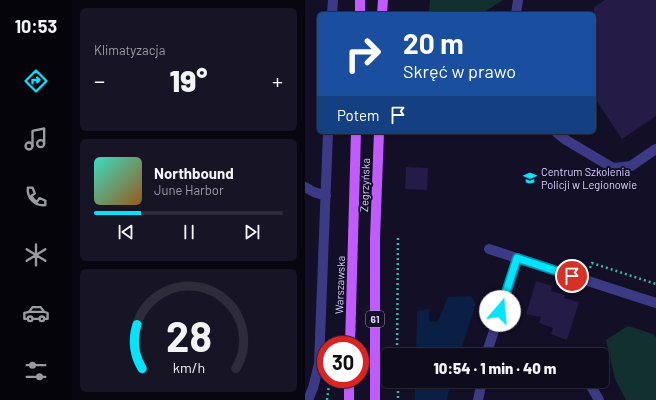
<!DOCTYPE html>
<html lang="pl">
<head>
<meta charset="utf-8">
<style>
	:root { --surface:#0e0b1c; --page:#171425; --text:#f1f3f6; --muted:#9b9ba3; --line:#2e2b3b; --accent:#00e5ff }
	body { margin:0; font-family:Barlow,sans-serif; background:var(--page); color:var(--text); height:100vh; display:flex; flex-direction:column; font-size:15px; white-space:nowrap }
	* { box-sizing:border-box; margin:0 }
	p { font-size:13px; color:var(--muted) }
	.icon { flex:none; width:22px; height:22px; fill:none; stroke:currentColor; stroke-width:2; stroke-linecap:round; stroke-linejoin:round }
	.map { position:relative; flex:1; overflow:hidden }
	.panel { display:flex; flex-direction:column; gap:8px; padding:8px; background:#08060f; width:233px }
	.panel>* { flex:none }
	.banner { position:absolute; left:12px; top:12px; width:279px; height:122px; border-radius:6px; box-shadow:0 1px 3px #0004,0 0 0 1px var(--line); background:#1a4fa0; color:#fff; overflow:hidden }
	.speed { position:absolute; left:12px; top:336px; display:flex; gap:8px; font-size:20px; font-weight:700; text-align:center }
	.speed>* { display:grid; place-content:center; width:52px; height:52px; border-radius:50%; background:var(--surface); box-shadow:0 1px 3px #0004,0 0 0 1px var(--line); line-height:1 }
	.speed .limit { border:6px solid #d22; background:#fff; color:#111 }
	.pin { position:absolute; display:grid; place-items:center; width:34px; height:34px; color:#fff; margin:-17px; border:2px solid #fff; border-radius:50%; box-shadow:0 1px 4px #0007 }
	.me { position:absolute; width:44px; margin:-22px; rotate:18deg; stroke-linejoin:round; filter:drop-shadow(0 0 3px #0008) }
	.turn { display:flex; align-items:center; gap:14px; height:84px; padding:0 20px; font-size:18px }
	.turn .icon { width:52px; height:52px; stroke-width:2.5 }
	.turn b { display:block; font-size:28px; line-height:34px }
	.then { display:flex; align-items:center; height:38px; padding:0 20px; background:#0003; gap:8px; font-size:15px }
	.big { font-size:30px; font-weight:800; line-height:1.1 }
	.panel .card { flex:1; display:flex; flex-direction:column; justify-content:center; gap:6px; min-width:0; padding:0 14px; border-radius:6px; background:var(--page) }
	.panel .dial { align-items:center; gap:0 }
	.dial svg { height:104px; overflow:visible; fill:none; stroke:var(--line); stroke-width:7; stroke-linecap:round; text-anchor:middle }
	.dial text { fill:var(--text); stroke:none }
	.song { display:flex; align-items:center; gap:12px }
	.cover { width:48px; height:48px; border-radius:6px; background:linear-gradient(135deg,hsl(170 70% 55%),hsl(30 70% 35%)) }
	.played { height:4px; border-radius:2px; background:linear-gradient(90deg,var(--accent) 25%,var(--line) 25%) }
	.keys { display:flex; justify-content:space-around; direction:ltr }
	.heat { display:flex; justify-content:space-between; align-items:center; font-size:22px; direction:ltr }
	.trip { position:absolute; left:76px; top:348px; width:228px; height:40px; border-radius:6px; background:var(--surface); box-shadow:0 1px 3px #0004,0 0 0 1px var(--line); font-weight:800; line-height:40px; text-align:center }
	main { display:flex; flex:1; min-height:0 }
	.menu { display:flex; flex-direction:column; width:72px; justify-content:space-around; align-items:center; background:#06040b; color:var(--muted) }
	.menu .icon { width:28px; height:28px }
	.menu .current { color:var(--accent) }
	.menu b { font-size:18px; color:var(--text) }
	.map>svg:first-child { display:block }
	.green { fill:#12302f }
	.water { fill:#0a1f44 }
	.building { fill:#241b47 }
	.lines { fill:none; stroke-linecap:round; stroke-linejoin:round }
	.path { stroke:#2fb8b0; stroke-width:2.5; stroke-dasharray:2 3; stroke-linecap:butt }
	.minor { stroke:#3d3a85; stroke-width:10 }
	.major { stroke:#c25bff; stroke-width:10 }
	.route-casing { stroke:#0095a6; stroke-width:10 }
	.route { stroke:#00e5ff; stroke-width:7 }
	.labels { text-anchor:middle; stroke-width:4; stroke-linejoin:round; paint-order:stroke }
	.shield { fill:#130f26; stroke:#9e99be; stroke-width:1 }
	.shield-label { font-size:10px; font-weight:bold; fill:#d9d4ff }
	.poi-label { font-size:11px; fill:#d9d4ff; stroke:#130f26; text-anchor:start }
	.street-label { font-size:11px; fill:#d9d4ff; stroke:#130f26 }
</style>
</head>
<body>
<main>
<nav class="menu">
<b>10:53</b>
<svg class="icon current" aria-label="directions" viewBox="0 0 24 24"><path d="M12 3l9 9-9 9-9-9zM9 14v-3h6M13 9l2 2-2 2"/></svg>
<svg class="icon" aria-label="music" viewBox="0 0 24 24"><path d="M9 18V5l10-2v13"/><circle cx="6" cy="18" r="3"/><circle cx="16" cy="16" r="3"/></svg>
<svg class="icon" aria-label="phone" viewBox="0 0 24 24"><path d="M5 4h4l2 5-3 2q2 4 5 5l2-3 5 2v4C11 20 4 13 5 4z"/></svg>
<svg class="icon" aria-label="climate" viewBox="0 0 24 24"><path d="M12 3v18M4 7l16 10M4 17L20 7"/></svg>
<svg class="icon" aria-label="car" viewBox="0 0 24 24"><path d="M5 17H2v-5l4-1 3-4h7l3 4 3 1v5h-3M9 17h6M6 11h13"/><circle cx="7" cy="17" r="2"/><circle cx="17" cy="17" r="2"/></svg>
<svg class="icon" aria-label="filters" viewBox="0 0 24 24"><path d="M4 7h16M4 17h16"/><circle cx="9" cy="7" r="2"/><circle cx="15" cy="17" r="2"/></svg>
</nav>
<section class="panel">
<div class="card"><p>Klimatyzacja</p>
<div class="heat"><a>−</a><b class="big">19°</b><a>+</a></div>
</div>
<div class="card">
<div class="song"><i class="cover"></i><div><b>Northbound</b><p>June Harbor</p></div></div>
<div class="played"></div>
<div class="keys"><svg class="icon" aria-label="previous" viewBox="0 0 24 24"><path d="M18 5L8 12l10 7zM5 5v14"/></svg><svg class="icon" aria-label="pause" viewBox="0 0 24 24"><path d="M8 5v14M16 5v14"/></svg><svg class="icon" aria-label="next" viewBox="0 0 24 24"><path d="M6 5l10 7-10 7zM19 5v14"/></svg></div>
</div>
<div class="card dial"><svg viewBox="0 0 100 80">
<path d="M14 69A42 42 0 1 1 86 69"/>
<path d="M14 69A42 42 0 0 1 10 35" stroke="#00e5ff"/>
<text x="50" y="56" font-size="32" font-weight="700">28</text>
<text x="50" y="72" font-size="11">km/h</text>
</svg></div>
</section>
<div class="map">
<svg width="351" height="400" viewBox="0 0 351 400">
	<rect width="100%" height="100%" fill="#130f26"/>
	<path class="green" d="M 125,0 L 198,0 L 176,14 L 127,14 L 124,13 Z
		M 323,326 L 348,334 L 351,337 L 351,400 L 321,400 L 310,379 L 301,340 Z"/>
	<path class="water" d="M 166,296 L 171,304 L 154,355 L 111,355 L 112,311 L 124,309 L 124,322 L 133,321 L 143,297 Z
		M 110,381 L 146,381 L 142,400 L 110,400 Z"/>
	<path class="building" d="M 300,0 L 351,0 L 351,116 L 317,139 L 289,97 L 289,7 Z
		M 101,167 L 123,168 L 122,190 L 100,189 Z
		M 231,281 L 247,286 L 246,291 L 260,295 L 259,298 L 274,302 L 262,340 L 246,334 L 248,328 L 234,323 L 236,317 L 221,314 Z"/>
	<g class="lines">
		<path class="path" d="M 285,268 L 287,263 L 351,284
			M 92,355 L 93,238
			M 93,381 L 93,400
			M 22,400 L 24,385"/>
		<path class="minor" d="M 27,14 L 28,0
			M 211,14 L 213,0
			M 251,132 L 261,140 L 308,168 L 326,166 L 351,149
			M 0,187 L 9,192 L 21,196
			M 184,249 L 351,303
			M 181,355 L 213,258
			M 286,386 L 294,400
			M 3,400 L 8,388 L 14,364 L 23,132
			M 173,400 L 177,381"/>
		<path class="major" d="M 55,14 L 55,0
			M 77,14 L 78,0
			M 45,345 L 51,132
			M 44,400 L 44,379
			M 70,400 L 70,238 L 74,132"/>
	</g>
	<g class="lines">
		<g class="route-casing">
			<path id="route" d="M 195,311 L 212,258 L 267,276"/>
		</g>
		<use href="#route" class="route"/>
	</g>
	<defs>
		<g id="university-bare" transform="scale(1.08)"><path d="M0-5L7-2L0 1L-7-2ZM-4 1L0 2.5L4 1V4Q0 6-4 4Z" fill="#00e5ff" stroke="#130f26" stroke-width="2.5" paint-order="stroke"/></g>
	</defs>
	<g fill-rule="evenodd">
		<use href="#university-bare" x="225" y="178"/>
	</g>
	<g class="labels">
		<rect class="shield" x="61" y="311" width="18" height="16" rx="3"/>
		<g class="shield-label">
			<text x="70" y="323">61</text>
		</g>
		<g class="poi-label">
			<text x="236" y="176">Centrum Szkolenia<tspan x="236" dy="13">Policji w Legionowie</tspan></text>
		</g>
		<g class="street-label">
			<text transform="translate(60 185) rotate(-88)" y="4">Zegrzyńska</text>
			<text transform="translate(35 285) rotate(-88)" y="4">Warszawska</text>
		</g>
	</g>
</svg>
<div class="speed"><div class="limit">30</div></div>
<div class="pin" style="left:267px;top:276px;background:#d93025"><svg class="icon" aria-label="arrive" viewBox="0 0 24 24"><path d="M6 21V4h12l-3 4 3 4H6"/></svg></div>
<svg class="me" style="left:195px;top:311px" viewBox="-20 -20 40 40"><circle r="19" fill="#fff"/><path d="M0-13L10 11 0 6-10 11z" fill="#00e5ff"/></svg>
<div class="trip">10:54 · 1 min · 40 m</div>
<div class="banner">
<div class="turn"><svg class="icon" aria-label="right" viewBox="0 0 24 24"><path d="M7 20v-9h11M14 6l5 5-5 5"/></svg><div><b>20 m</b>Skręć w prawo</div></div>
<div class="then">Potem<svg class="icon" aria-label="arrive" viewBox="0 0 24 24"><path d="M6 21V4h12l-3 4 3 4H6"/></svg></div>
</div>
</div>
</main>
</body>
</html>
